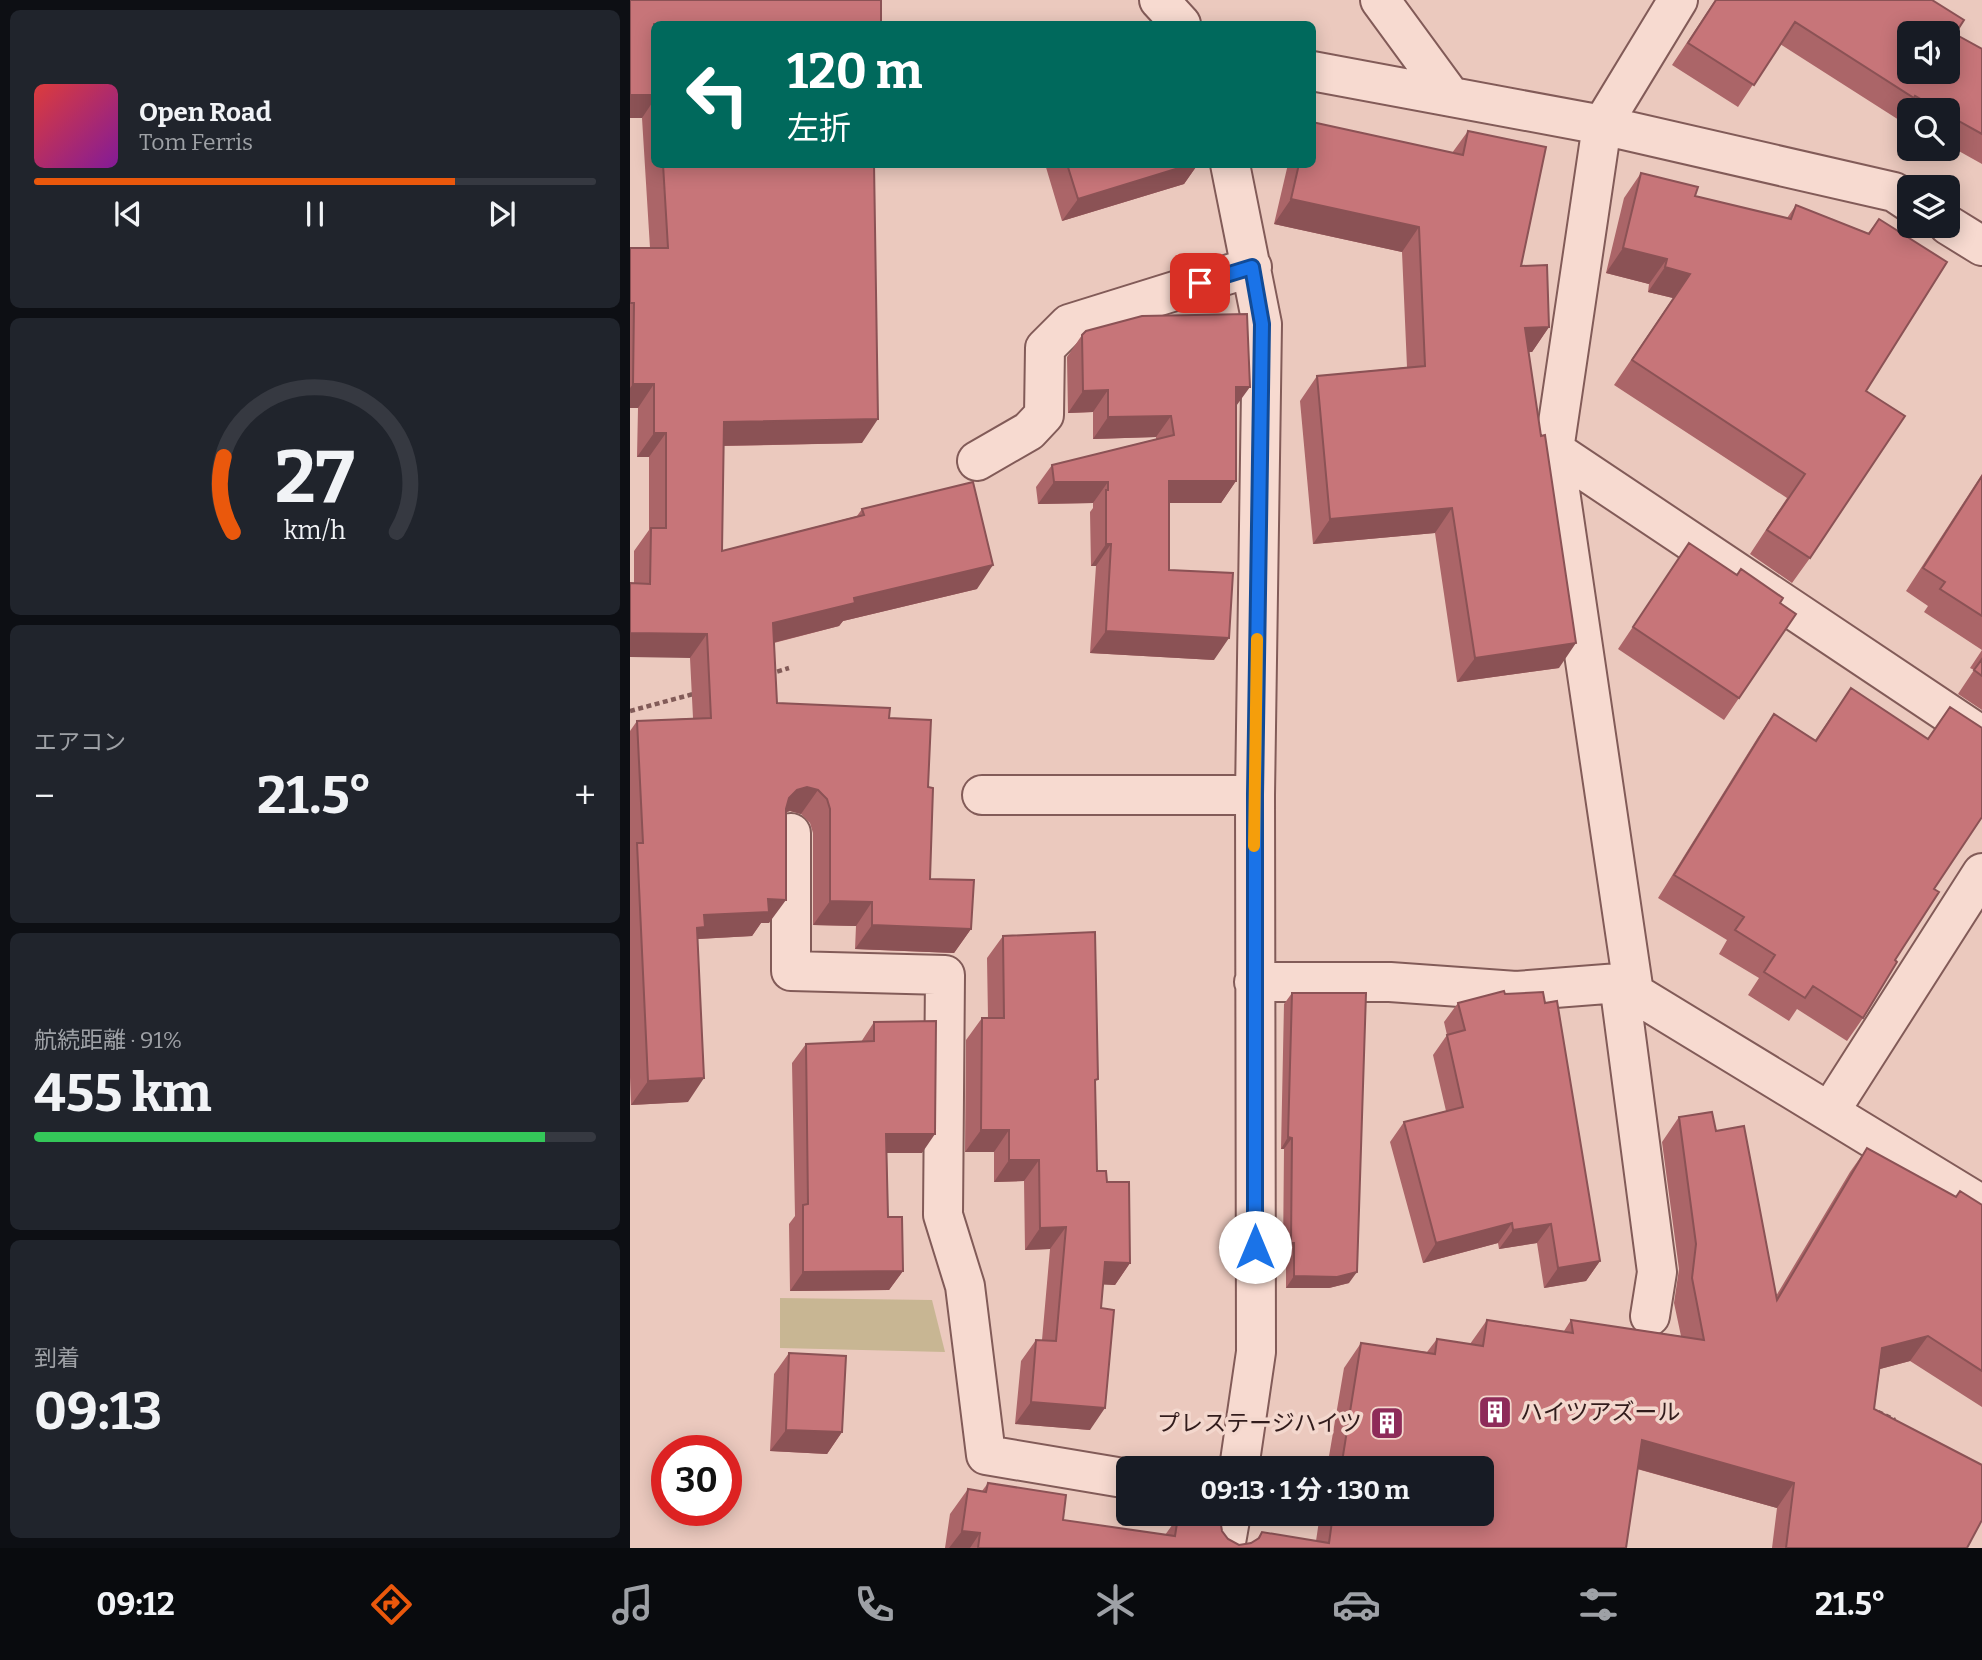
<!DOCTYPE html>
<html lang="ja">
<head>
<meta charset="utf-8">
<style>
	:root { --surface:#171b24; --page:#20242c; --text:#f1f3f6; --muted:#9ea1a6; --line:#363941; --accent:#ea580c }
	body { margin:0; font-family:Bitter,"Noto Sans JP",serif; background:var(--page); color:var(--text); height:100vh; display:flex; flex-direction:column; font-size:26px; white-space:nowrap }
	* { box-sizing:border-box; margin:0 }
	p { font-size:23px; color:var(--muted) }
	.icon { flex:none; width:38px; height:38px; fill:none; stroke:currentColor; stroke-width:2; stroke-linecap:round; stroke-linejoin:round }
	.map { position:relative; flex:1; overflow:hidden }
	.drawer { display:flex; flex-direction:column; gap:10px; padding:10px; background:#0d0f14; width:630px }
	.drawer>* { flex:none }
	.banner { position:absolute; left:21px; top:21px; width:665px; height:147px; border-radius:10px; box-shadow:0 4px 18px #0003; background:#00695c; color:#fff; overflow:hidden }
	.buttons { position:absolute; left:1267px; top:21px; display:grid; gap:14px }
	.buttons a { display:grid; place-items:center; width:63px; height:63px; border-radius:10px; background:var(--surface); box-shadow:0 4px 18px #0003; font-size:35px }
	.speed { position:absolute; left:21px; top:1435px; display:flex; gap:14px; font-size:35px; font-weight:700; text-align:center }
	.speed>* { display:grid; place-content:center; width:91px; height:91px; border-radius:50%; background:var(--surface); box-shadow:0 4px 18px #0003; line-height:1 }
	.speed .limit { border:10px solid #d22; background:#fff; color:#111 }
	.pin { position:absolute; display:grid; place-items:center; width:60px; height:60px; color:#fff; margin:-30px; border-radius:14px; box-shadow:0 4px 10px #0006 }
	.me { position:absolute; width:77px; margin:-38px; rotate:0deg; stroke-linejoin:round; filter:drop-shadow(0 0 5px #0008) }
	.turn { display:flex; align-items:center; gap:24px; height:147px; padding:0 21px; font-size:32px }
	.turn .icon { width:91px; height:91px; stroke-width:2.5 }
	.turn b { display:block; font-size:49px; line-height:60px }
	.big { font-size:52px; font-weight:700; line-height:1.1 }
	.drawer .tile { flex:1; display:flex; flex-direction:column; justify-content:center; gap:10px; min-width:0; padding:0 24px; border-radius:10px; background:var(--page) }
	.drawer .dial { align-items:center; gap:0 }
	.dial svg { height:182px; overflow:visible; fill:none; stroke:var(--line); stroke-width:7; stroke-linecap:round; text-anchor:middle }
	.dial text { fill:var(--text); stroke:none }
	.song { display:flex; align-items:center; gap:21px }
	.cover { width:84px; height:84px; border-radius:10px; background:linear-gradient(135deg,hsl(0 70% 55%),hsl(290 70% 35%)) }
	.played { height:7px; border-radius:4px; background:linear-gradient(90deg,var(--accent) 75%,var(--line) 75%) }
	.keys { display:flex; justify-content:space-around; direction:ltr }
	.heat { display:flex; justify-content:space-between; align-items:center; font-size:38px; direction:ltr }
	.charge { height:10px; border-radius:5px; background:linear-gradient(90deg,#34c759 91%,var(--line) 0) }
	.trip { position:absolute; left:486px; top:1456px; width:378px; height:70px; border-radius:10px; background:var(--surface); box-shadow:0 4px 18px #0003; font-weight:700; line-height:70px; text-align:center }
	.menu { display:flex; height:112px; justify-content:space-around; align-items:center; background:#090b0e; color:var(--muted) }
	.menu .icon { width:49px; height:49px }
	.menu .on { color:var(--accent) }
	.menu b { font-size:32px; color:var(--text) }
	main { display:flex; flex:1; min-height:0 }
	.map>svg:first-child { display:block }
	.green { fill:#c8b693 }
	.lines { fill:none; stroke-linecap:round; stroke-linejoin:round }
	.minor-casing { stroke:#825b58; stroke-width:42 }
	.path { stroke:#825b58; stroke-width:4.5; stroke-dasharray:5 3.5; stroke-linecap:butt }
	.minor { stroke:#f7dad0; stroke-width:38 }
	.wall { fill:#ab6568 }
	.shaded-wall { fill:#8b5255 }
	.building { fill:#c77579; stroke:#8b5255; stroke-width:2; fill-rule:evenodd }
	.route-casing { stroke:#114b97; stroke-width:18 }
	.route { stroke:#1a73e8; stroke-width:12 }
	.slow { stroke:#f59e0b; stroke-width:12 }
	.labels { text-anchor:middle; stroke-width:7; stroke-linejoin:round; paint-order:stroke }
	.poi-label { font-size:23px; fill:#321c1c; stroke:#f3d7cd; text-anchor:start }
</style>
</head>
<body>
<main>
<section class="drawer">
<div class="tile">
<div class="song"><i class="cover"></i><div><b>Open Road</b><p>Tom Ferris</p></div></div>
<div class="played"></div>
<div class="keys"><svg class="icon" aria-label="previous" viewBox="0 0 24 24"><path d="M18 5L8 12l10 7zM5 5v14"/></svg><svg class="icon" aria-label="pause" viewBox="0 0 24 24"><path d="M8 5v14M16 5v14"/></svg><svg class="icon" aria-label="next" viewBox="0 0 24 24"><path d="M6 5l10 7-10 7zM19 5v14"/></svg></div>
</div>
<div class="tile dial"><svg viewBox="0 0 100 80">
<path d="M14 69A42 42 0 1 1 86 69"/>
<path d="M14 69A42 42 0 0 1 10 36" stroke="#ea580c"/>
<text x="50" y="56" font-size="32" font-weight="700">27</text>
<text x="50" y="72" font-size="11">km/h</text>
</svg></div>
<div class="tile"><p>エアコン</p>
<div class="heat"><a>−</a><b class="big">21.5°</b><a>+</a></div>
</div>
<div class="tile"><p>航続距離 · 91%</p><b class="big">455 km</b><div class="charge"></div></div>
<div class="tile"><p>到着</p><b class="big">09:13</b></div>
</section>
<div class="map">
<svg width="1352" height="1548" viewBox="0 0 1352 1548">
	<rect width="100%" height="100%" fill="#ebc9be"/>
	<path class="green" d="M 150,1298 L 302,1300 L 315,1352 L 150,1348 Z"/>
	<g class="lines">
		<g class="minor-casing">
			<path id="minor" d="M 529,0 L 551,24
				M 750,0 L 821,97
				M 1048,0 L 972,125 L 924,450 L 1004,993 L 1352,1205
				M 682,71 L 972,125 L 1264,192 L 1279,202
				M 600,164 L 632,324 L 625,795 L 626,1352 L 609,1468
				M 1318,225 L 1352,246
				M 924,450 L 1352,736
				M 347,461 L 399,431 L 414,415 L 415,348 L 439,324 L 622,267
				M 352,795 L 625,795
				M 161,833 L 161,971 L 315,975 L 313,1215 L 335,1286 L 356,1455 L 499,1479
				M 624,982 L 760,982 L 886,991 L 989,983 L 1004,993
				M 989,983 L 1027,1272 L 1020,1316
				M 1200,1111 L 1352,873
				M 595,1548 L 601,1514"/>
		</g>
		<path class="path" d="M 139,674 L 159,668
			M 0,711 L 67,693
			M 1248,1412 L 1265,1420"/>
		<use href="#minor" class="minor"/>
	</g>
	<path class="wall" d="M 1085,0 L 1302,0 L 1325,34 L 1352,49 L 1352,164 L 1318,145 L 1318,110 L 1279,110 L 1279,123 L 1270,118 L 1269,120 L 1150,44 L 1108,107 L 1042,65 Z
		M 24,24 L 24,164 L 244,164 L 232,443 L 94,446 L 92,551 L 227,516 L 232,509 L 347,589 L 213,621 L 209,626 L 144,643 L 147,703 L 259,718 L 298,787 L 300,879 L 341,929 L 324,953 L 225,949 L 226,926 L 183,925 L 183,833 L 180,823 L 171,814 L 160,811 L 156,812 L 139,923 L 131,923 L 122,936 L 68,939 L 58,1102 L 1,1105 L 0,1077 L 0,731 L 7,721 L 63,718 L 60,658 L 4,584 L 4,551 L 19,530 L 19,457 L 7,457 L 8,408 L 0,408 L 0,248 L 20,248 L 12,118 Z
		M 838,131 L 891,266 L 919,327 L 902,352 L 898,352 L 929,668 L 827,682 L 805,533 L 683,544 L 670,401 L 687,376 L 777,367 L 772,252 L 644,224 L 658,164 L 682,164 L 822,153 Z
		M 415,164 L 568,164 L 554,184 L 432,221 Z
		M 1011,173 L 1065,196 L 1157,218 L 1166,205 L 1238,233 L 1249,219 L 1236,391 L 1180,558 L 1162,583 L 1120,554 L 1157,498 L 984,385 L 1043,298 L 1018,292 L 1019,284 L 976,273 L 994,198 Z
		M 452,335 L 606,406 L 606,481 L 591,503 L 539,503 L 539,570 L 584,660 L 460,653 L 466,566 L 461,566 L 460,512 L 463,508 L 463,503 L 408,504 L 406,487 L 422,465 L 526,439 L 526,437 L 463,439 L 463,412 L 438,413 L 437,357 Z
		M 1352,474 L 1352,650 L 1294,612 L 1298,606 L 1276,591 Z
		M 1059,543 L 1150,603 L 1109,698 L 1094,720 L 988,649 Z
		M 1352,650 L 1352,710 L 1328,694 L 1344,670 L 1340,668 Z
		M 1221,688 L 1304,889 L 1233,1018 L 1217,1041 L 1167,1009 L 1159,1021 L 1118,995 L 1129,978 L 1089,954 L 1097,940 L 1028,898 L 1128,737 L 1144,714 L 1185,740 Z
		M 373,936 L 465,1083 L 467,1171 L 477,1182 L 500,1263 L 485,1285 L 473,1284 L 460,1430 L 385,1424 L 391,1361 L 406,1340 L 412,1340 L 420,1249 L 395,1250 L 394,1181 L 364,1182 L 364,1152 L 335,1152 L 336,1040 L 352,1018 L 358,1018 L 357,958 Z
		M 662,993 L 719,1283 L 699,1288 L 656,1288 L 656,1254 L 653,1254 L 654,1149 L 651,1149 L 654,1004 Z
		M 875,994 L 915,1003 L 970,1261 L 956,1281 L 914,1288 L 907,1243 L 869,1249 L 868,1243 L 793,1263 L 760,1142 L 774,1122 L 816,1111 L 803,1055 L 817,1035 L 814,1022 L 828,1003 Z
		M 244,1022 L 292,1153 L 257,1153 L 258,1217 L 273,1271 L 259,1290 L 160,1291 L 159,1224 L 165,1216 L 162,1063 L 176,1044 L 231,1042 Z
		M 1049,1117 L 1086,1131 L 1146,1296 L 1220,1172 L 1237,1148 L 1326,1197 L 1352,1205 L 1352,1407 L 1280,1361 L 1250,1369 L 1244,1409 L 1337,1548 L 1142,1548 L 1147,1508 L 1007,1469 L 996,1548 L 315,1548 L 320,1514 L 338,1489 L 352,1491 L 358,1483 L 433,1520 L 535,1535 L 548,1517 L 592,1531 L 598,1539 L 609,1545 L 621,1543 L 627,1539 L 632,1532 L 686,1541 L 690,1514 L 852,1514 L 852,1468 L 697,1468 L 714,1368 L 731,1343 L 797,1352 L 807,1339 L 840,1344 L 857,1320 L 934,1331 L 941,1320 L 1051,1336 L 1044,1303 L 1049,1269 L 1032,1142 Z
		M 159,1353 L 212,1432 L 197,1454 L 140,1451 L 144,1374 Z"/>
	<path class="shaded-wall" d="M 0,95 L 24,95 L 24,100 L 12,118 L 0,118 Z
		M 562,164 L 568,164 L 554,184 L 432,221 L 448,199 Z
		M 661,199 L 789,227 L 772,252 L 644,224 Z
		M 993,248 L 1037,259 L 1019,284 L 976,273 Z
		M 1035,267 L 1060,274 L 1043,298 L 1018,292 Z
		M 919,327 L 902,352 L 877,353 L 895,328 Z
		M 3,384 L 24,384 L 8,408 L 0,408 L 0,388 Z
		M 606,387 L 620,387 L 604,409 Z
		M 478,390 L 463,412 L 438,413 L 453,391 Z
		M 541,416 L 526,437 L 463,439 L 478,417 Z
		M 248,419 L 232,443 L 78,446 L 94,422 Z
		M 24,433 L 36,433 L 19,457 L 7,457 Z
		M 539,481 L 606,481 L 591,503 L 523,503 Z
		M 424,482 L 478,482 L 463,503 L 408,504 Z
		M 822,508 L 805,533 L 683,544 L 700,519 Z
		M 476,544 L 481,544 L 466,566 L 461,566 Z
		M 363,565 L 347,589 L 213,621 L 209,626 L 126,647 L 143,623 L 224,598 Z
		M 476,631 L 599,638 L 584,660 L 460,653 Z
		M 0,633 L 77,634 L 60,658 L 0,657 Z
		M 946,643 L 929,668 L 827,682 L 845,658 Z
		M 177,787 L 188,790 L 171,814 L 160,811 L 151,814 L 159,798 L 167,790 Z
		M 138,899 L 156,900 L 139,923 L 131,923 L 122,936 L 67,939 L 51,951 L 74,915 Z
		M 200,901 L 242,902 L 226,926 L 183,925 Z
		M 242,925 L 341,929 L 324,953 L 225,949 Z
		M 74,1078 L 58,1102 L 1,1105 L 18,1081 Z
		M 351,1130 L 379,1130 L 364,1152 L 335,1152 Z
		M 256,1134 L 305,1134 L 292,1153 L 243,1153 Z
		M 658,1137 L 662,1138 L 654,1149 L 651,1149 Z
		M 379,1160 L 409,1160 L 394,1181 L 364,1182 Z
		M 882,1223 L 868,1243 L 793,1263 L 806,1243 Z
		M 921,1224 L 907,1243 L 869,1249 L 883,1230 Z
		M 436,1227 L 420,1249 L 395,1250 L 410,1228 Z
		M 661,1243 L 664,1243 L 656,1254 L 653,1254 Z
		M 970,1261 L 956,1281 L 914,1288 L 928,1268 Z
		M 475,1262 L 500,1263 L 485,1285 L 460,1284 Z
		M 273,1271 L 259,1290 L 160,1291 L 173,1272 Z
		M 727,1272 L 719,1283 L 699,1288 L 656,1288 L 664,1276 Z
		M 1298,1336 L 1280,1361 L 1235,1373 L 1252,1348 Z
		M 401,1402 L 475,1408 L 460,1430 L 385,1424 Z
		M 156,1430 L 212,1432 L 197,1454 L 140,1451 Z
		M 1012,1440 L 1164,1483 L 1147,1508 L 994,1465 Z
		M 332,1531 L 350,1533 L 340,1548 L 319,1548 Z"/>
	<path class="building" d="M 0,0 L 251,0 L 251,24 L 24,24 L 24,95 L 0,95 Z
		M 1086,0 L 1302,0 L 1334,20 L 1325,34 L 1352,49 L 1352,134 L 1318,115 L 1318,110 L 1310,110 L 1285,96 L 1284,98 L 1165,22 L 1124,85 L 1058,43 ZM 1279,33 L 1318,33 L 1318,72 L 1279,72 Z
		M 682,122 L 833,155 L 838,131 L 916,147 L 891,266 L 917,265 L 919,327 L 895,328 L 911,436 L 915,435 L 946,643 L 845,658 L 822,508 L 700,519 L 687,376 L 795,366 L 789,227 L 661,199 L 669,164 L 682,164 Z
		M 33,164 L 244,164 L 248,419 L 94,422 L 92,551 L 234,515 L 232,509 L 343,482 L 363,565 L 224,598 L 225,603 L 143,623 L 147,703 L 260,708 L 259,718 L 301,720 L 298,787 L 303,788 L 300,879 L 344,880 L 341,929 L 242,925 L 242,902 L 200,901 L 200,809 L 197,799 L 188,790 L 177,787 L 167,790 L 159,798 L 156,809 L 156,900 L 138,899 L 139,912 L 74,915 L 75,927 L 67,928 L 74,1078 L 18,1081 L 7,843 L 13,843 L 7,721 L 81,718 L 77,634 L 0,633 L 0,583 L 20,584 L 21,528 L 36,528 L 36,433 L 24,433 L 24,384 L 3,384 L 4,303 L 0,303 L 0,248 L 38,248 Z
		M 437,164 L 562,164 L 448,199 Z
		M 1011,173 L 1068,187 L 1065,196 L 1161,219 L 1166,205 L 1239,234 L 1249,219 L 1317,262 L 1236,391 L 1275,416 L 1180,558 L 1137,530 L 1175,474 L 1002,360 L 1060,274 L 1035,267 L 1037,259 L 993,248 Z
		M 617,314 L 620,387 L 606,387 L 606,481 L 539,481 L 539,570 L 603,573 L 599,638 L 476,631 L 481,544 L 476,544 L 476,490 L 478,490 L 478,482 L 424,482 L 422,465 L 544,435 L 541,416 L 478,417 L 478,390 L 453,391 L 452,335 L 456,331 L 512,316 Z
		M 1352,476 L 1352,616 L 1310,589 L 1315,582 L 1293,568 Z
		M 1059,543 L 1107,575 L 1111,569 L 1153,598 L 1150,603 L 1166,614 L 1109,698 L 1003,627 Z
		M 1352,659 L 1352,676 L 1344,670 Z
		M 1221,688 L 1298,739 L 1320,707 L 1352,728 L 1352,817 L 1304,889 L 1309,892 L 1265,960 L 1267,962 L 1233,1018 L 1183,986 L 1175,998 L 1134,972 L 1145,955 L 1105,930 L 1114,917 L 1044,875 L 1144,714 L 1186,741 Z
		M 465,932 L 468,1079 L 465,1080 L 467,1171 L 476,1171 L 477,1182 L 499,1182 L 500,1263 L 475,1262 L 471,1308 L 484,1310 L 475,1408 L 401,1402 L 406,1340 L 426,1341 L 436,1227 L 410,1228 L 409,1160 L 379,1160 L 379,1130 L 351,1130 L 352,1018 L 374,1018 L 373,936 Z
		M 874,991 L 875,994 L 913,992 L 915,1003 L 927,1001 L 970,1261 L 928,1268 L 921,1224 L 883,1230 L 882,1223 L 806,1243 L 774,1122 L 833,1107 L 817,1035 L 835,1030 L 828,1003 Z
		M 662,993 L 736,993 L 727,1272 L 707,1277 L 664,1276 L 664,1243 L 661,1243 L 662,1138 L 658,1137 Z
		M 306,1021 L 305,1134 L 256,1134 L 258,1217 L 272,1217 L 273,1271 L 173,1272 L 173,1205 L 178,1204 L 176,1044 L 244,1041 L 244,1022 Z
		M 1082,1112 L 1086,1131 L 1114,1126 L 1147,1300 L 1237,1148 L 1326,1197 L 1330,1191 L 1352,1205 L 1352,1371 L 1298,1336 L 1252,1348 L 1244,1409 L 1352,1465 L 1352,1520 L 1337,1548 L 1156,1548 L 1164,1483 L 1012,1440 L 996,1548 L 348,1548 L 350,1533 L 332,1531 L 338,1489 L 356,1492 L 358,1483 L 436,1495 L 433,1520 L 545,1536 L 548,1517 L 591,1525 L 592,1531 L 598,1539 L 609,1545 L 621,1543 L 629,1538 L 632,1532 L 699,1543 L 703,1514 L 852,1514 L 852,1468 L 711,1468 L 731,1343 L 805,1354 L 807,1339 L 853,1346 L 857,1320 L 943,1333 L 941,1320 L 1074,1340 L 1062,1278 L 1066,1244 L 1049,1117 Z
		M 159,1353 L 216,1356 L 212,1432 L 156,1430 Z"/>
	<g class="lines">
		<g class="route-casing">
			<path id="route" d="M 570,283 L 622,267 L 632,324 L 625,795 L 625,1247"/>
		</g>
		<use href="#route" class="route"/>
		<path class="slow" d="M 624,846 L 627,639"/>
	</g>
	<defs>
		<g id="building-square" transform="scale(1.75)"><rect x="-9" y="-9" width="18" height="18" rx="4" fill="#8e2b59" stroke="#f3d7cd"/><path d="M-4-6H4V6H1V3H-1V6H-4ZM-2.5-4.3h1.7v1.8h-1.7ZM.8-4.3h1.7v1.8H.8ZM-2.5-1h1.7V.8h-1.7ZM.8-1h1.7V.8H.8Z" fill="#fff"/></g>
	</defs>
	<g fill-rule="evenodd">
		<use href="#building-square" x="865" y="1412"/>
		<use href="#building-square" x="757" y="1423"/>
	</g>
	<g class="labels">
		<g class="poi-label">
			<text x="890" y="1420">ハイツアズール</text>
			<text x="732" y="1431" text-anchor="end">プレステージハイツ</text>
		</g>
	</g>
</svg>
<div class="buttons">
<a><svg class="icon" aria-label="sound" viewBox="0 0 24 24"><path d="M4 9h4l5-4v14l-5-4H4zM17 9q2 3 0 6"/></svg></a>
<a><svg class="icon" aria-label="search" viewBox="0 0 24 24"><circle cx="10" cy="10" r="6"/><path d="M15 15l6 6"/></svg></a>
<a><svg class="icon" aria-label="layers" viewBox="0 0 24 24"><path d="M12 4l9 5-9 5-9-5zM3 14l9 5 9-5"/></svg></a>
</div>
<div class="speed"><div class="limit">30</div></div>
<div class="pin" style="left:570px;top:283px;background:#d93025"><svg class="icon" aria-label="arrive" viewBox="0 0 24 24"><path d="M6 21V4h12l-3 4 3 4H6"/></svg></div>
<svg class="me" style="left:625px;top:1247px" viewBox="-20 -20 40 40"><circle r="19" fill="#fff"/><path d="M0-13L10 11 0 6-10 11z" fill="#1a73e8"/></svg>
<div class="trip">09:13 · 1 分 · 130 m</div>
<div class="banner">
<div class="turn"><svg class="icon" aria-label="left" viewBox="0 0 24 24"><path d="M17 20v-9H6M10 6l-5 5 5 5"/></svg><div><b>120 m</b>左折</div></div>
</div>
</div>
</main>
<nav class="menu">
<b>09:12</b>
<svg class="icon on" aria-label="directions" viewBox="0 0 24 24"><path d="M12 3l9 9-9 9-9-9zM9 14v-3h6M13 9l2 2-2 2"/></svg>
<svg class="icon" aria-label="music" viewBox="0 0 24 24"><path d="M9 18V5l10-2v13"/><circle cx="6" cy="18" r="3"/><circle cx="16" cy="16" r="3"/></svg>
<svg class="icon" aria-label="phone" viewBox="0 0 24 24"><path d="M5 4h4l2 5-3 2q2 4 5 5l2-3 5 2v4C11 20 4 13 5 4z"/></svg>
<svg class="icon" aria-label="climate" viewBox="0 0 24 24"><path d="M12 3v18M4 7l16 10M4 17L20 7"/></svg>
<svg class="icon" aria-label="car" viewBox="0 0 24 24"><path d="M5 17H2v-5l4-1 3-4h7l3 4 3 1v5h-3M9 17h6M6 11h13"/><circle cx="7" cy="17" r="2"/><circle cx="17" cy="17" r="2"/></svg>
<svg class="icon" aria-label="filters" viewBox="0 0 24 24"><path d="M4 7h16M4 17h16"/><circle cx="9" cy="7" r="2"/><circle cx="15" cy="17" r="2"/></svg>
<b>21.5°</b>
</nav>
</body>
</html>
